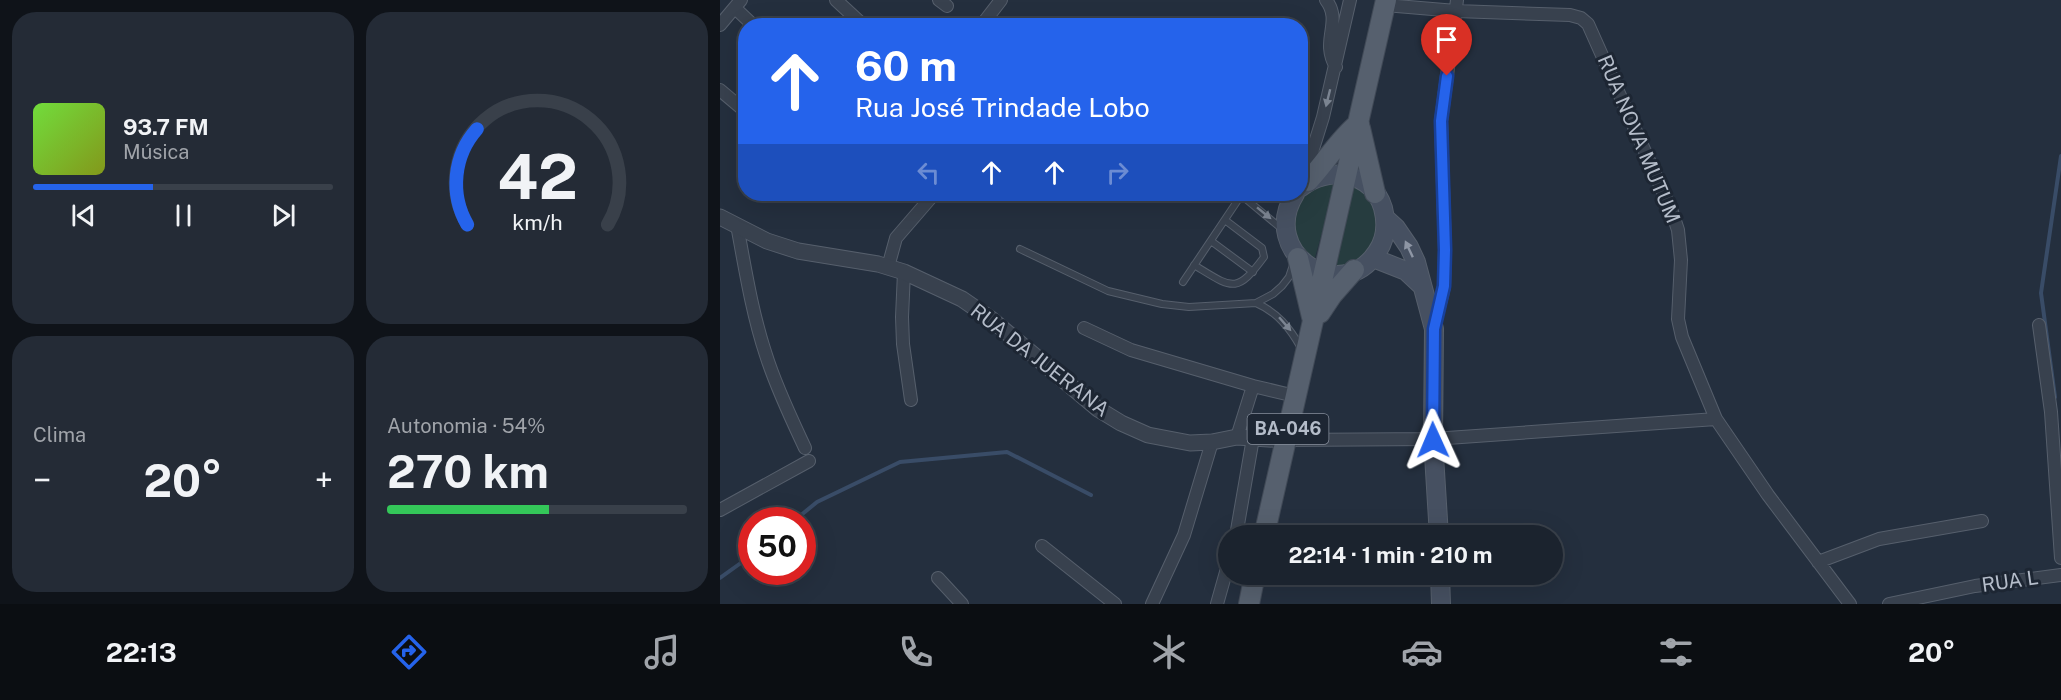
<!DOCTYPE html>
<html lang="pt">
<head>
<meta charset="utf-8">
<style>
	:root { --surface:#1b232e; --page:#242b36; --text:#f1f3f6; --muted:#a0a4aa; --line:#39404a; --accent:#2563eb }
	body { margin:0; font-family:"Public Sans",sans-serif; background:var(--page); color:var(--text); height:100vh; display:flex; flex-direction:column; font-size:22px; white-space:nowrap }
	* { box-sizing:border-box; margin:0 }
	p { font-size:20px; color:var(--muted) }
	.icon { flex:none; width:33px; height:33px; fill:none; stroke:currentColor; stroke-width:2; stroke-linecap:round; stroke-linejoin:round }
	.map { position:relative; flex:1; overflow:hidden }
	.details { display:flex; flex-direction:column; gap:12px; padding:12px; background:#0f1319; width:720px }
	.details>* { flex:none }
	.guide { position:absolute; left:18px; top:18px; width:570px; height:183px; border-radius:24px; box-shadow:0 6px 24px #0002,0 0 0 2px var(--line); background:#2563eb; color:#fff; overflow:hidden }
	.speed { position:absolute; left:18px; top:507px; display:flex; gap:12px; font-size:30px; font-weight:700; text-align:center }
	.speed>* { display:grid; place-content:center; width:78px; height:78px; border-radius:50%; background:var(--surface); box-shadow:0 6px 24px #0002,0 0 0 2px var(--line); line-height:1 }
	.speed .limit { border:9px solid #d22; background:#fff; color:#111 }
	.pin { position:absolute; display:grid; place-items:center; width:51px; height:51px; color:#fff; margin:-62px -26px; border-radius:50% 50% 50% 0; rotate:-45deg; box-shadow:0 0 6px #0007 }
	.pin .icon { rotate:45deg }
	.me { position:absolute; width:66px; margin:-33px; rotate:359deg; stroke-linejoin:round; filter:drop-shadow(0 0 4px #0008) }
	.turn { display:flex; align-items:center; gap:21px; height:126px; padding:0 18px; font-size:27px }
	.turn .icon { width:78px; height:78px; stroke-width:2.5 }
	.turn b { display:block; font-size:42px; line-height:51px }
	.lanes { display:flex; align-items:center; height:57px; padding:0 18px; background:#0003; justify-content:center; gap:30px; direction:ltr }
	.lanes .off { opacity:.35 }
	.big { font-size:45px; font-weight:700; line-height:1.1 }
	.details .card { flex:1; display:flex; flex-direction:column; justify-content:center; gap:9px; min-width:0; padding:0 21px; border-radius:24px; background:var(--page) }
	.details .dial { align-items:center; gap:0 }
	.dial svg { height:156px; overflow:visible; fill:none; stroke:var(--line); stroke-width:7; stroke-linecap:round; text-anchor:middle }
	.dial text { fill:var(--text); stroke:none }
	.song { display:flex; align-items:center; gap:18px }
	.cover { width:72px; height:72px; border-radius:9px; background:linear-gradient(135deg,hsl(100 70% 55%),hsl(70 70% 35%)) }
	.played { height:6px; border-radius:3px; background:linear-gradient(90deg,var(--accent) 40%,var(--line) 40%) }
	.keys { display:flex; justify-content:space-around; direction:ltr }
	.heat { display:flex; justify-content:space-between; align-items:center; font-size:33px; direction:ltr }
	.charge { height:9px; border-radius:4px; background:linear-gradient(90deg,#34c759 54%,var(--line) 0) }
	.details .tiles { flex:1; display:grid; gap:12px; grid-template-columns:repeat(2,1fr) }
	.trip { position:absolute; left:498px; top:525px; width:345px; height:60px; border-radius:30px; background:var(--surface); box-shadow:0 6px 24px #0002,0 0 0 2px var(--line); font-weight:700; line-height:60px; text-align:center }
	.tab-bar { display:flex; height:96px; justify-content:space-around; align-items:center; background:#0b0e12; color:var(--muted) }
	.tab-bar .icon { width:42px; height:42px }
	.tab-bar .active { color:var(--accent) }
	.tab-bar b { font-size:27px; color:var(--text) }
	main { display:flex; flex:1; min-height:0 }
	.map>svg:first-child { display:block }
	.green { fill:#263c3f }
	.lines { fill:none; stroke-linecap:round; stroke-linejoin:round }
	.stream { stroke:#394c67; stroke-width:4 }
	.service-casing { stroke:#565f6c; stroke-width:8 }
	.minor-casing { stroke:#565f6c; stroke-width:14 }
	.tertiary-casing { stroke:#565f6c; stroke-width:17 }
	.secondary-casing { stroke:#565f6c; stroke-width:20 }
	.primary-casing { stroke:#414a57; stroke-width:22 }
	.service { stroke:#38414e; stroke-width:6 }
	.minor { stroke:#38414e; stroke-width:12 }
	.tertiary { stroke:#38414e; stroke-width:15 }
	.secondary { stroke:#465061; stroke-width:18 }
	.primary { stroke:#56606e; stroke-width:20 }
	.oneway { fill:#7c8592 }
	.oneway2 { fill:#8e96a5 }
	.route-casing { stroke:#184099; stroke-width:15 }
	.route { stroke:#2563eb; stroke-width:10 }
	.labels { text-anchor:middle; stroke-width:6; stroke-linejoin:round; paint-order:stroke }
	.shield { fill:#1d2633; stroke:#878f9c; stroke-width:1.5 }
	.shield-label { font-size:18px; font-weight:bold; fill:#b4bcc9 }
	.street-label { font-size:20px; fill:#b4bcc9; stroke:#1d2633 }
</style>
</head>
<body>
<main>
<section class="details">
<div class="tiles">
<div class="card">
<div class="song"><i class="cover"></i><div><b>93.7 FM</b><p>Música</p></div></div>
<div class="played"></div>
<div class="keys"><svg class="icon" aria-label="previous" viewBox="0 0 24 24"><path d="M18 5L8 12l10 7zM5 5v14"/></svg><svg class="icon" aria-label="pause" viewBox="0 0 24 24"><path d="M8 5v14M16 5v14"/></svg><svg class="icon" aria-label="next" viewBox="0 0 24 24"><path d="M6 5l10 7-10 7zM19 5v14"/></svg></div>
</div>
<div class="card dial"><svg viewBox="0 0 100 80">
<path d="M14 69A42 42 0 1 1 86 69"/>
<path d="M14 69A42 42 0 0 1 19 20" stroke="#2563eb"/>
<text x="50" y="56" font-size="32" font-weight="700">42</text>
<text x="50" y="72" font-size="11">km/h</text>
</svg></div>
<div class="card"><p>Clima</p>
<div class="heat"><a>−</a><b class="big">20°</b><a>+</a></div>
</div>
<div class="card"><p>Autonomia · 54%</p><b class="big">270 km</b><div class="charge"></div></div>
</div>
</section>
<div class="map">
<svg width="1341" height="604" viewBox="0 0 1341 604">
	<rect width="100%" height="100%" fill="#242f3e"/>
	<path class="green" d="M 617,180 L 594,261 L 581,251 L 572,228 L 577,203 L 588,190 Z
		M 631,183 C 637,187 647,192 650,197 C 669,227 650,266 615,266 Z"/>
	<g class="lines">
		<path class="stream" d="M 1335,397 L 1321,293 L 1341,156
			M 75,520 L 97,502 L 180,462 L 287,452 L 371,495
			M 0,578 L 32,555"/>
		<g class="service-casing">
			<path id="service" d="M 521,195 L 562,229
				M 491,241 L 533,272
				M 300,249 L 388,291 L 442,304 L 469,307 L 536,303 L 553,294 L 562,286 L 569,277 L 573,265
				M 474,265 C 512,288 516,295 544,257 L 542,248 L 505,220
				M 463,282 L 522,194
				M 536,303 C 557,312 570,328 581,348"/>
		</g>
		<g class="minor-casing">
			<path id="minor" d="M 116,0 L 144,26
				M 219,0 L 227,6
				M 606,0 C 623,22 600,40 616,67
				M 665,5 L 736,11 L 850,15 L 861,18 L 868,24 L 952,212 L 958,230 L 961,260 L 958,319 L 962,337 L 996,419 L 1048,495 L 1130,604
				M 15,8 L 34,26
				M 0,25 L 21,0
				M 261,26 L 281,0
				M 0,90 L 26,112
				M 583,181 L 603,117 L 630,0
				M 17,225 C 25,268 32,313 46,355 C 56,387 71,418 85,448
				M 168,267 L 176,238 L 214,194
				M 184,272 L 182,317 L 183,344 L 191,400
				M 715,323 L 724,287 L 725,250 L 721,121 L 737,0
				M 1319,325 L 1331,412 L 1341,558
				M 364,328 L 411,350 L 533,386
				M 517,437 L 533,386 L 575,396
				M 565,440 L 713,439 L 996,419
				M 0,510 L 89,461
				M 516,536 L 533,438
				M 322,546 L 395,604
				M 1098,562 L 1159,539 L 1262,521
				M 218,578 L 242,604
				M 432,604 L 464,535 L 492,442
				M 497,604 L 508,565
				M 1169,604 L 1255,586 L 1341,575"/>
		</g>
		<g class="tertiary-casing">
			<path id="tertiary" d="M 0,217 L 47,241 L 78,251 L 158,264 L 184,272 L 242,299 L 271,319 L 378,409 L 401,423 L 428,435 L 470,443 L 492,442 L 517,437 L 565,440"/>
		</g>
		<g class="secondary-casing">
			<path id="secondary" d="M 575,194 C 538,253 621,307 657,252 C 666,239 667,223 663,208 C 652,171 607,165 580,188
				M 665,218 L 676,228 L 689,247 L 696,262 L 714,329 L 713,439 L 719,536
				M 653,258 L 686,271 L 702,286
				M 720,574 L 721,604"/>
		</g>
		<g class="primary-casing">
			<path id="primary" d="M 640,128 L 655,193
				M 588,181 C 606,162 619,139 639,123
				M 578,258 L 592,317
				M 600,313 L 612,295 L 634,270
				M 544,536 L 666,0
				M 529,604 L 535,574"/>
		</g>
		<use href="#service" class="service"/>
		<use href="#minor" class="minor"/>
		<use href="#tertiary" class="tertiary"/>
		<use href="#secondary" class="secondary"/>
		<use href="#primary" class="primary"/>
	</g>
	<defs><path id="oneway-solid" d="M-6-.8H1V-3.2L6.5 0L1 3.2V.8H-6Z" transform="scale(1.5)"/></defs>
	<g class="oneway">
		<use href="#oneway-solid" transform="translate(608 98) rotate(104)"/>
		<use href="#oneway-solid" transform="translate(544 213) rotate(39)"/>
		<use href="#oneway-solid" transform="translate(565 324) rotate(49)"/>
	</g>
	<use class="oneway2" href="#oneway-solid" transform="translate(689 249) rotate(-115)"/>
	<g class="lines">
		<g class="route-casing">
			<path id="route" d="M 713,440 L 714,329 L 724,286 L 725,250 L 721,121 L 727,76"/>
		</g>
		<use href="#route" class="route"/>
	</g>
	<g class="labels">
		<rect class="shield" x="527.5" y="414" width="81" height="30" rx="4.5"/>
		<g class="shield-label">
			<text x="568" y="435">BA-046</text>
		</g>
		<g class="street-label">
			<text transform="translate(919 139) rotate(67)" y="7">RUA NOVA MUTUM</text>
			<text transform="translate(320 360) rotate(38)" y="7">RUA DA JUERANA</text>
			<text transform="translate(1290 581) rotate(-8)" y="7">RUA L</text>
		</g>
	</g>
</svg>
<div class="speed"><div class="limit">50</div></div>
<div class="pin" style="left:727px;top:76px;background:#d93025"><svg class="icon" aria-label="arrive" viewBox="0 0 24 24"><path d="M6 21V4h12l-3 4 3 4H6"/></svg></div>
<svg class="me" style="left:713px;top:440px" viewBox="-20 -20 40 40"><path d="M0-17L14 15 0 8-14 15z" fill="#2563eb" stroke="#fff" stroke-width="4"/></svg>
<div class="trip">22:14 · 1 min · 210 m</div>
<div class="guide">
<div class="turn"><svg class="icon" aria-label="ahead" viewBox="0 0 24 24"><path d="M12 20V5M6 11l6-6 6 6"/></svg><div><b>60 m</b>Rua José Trindade Lobo</div></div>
<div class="lanes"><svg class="icon off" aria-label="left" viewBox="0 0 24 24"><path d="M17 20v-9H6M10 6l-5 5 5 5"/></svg><svg class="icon" aria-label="ahead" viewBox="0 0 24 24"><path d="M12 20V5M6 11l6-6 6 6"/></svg><svg class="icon" aria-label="ahead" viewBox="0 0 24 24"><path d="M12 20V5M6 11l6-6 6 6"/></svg><svg class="icon off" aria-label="right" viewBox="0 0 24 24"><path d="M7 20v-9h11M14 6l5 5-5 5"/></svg></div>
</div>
</div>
</main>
<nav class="tab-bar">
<b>22:13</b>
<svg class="icon active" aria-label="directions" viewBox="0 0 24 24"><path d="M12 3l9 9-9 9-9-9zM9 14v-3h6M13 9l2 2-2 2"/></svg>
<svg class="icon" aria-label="music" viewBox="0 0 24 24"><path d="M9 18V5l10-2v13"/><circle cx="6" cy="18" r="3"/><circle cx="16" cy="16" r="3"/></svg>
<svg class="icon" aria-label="phone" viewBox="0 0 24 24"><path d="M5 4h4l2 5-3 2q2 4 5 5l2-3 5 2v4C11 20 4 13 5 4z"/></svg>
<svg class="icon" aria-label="climate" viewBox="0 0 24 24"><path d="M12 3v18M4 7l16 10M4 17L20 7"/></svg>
<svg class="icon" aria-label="car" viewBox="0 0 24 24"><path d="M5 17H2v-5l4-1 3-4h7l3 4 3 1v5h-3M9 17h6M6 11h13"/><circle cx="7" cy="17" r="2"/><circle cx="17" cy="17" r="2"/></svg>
<svg class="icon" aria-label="filters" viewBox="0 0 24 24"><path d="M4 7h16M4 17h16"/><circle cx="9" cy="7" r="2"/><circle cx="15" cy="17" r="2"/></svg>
<b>20°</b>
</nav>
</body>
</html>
